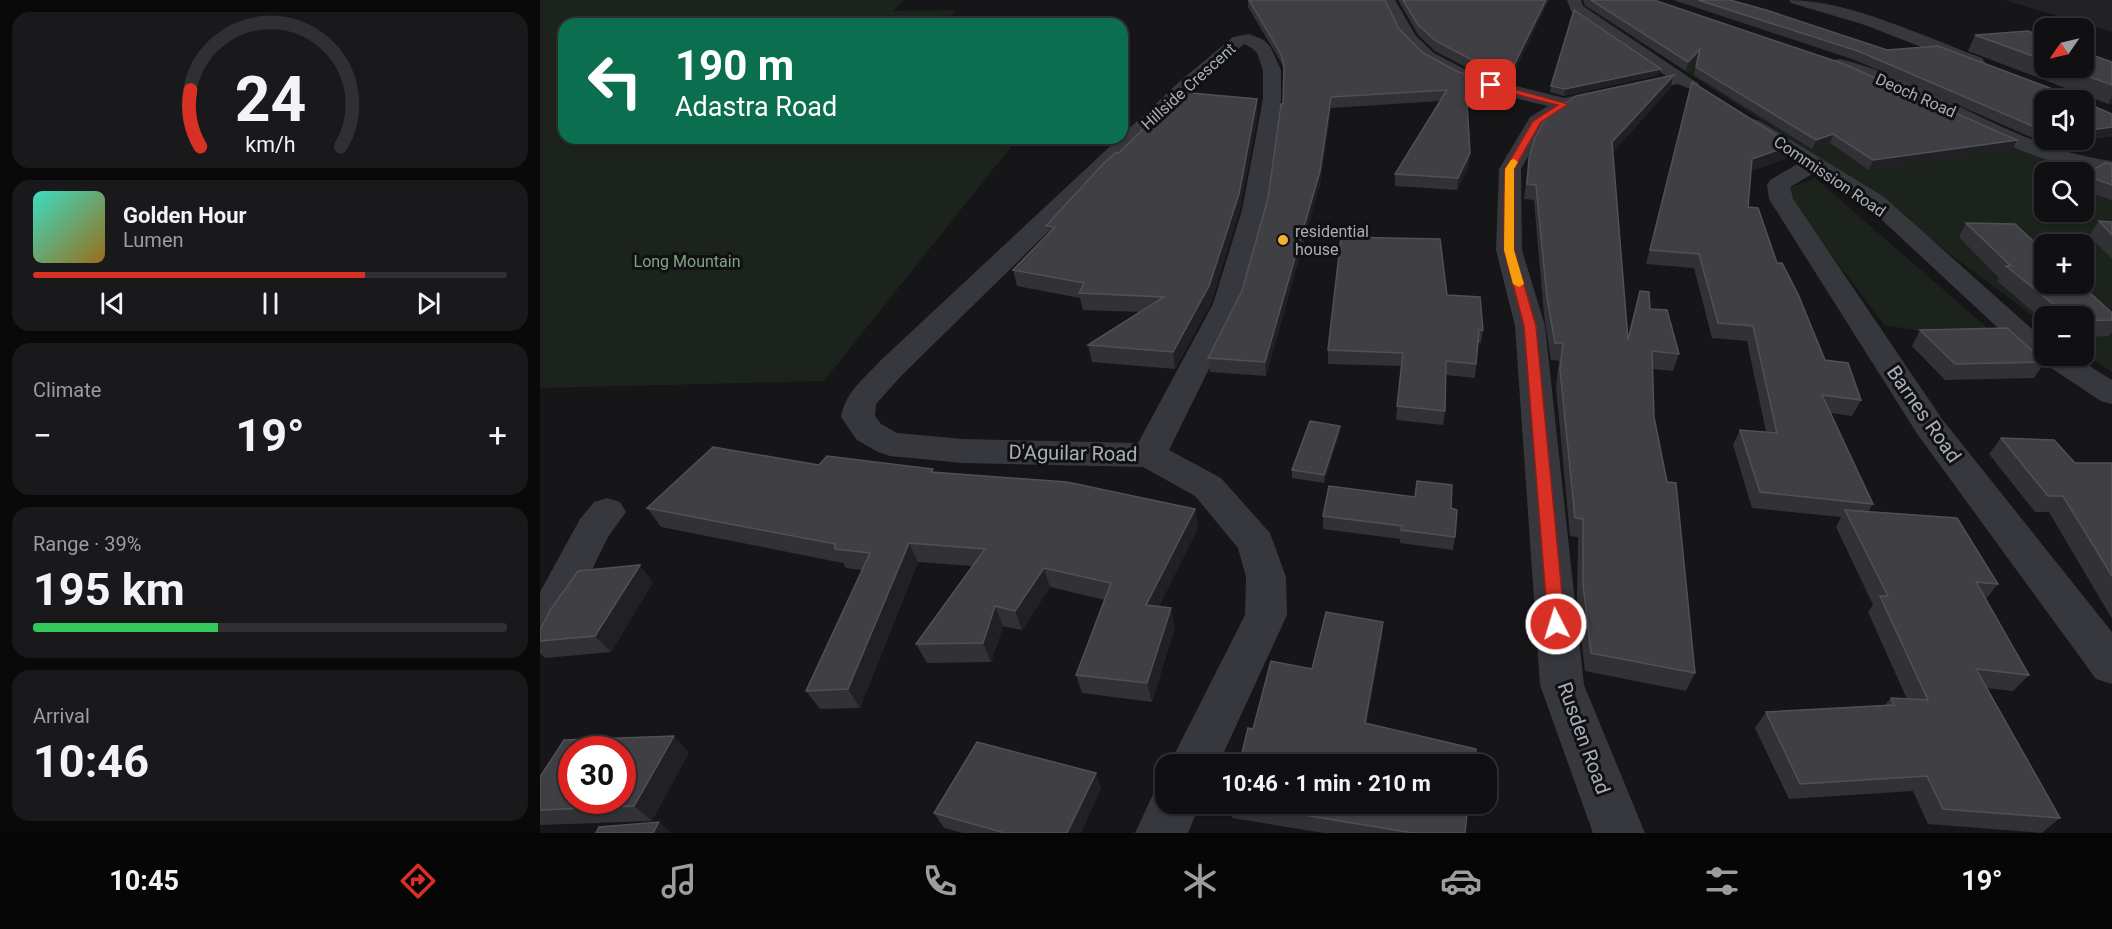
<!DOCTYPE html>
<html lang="en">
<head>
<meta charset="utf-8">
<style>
	:root { --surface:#101012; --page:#19191b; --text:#f1f3f6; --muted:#9c9d9f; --line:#303032; --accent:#d93025 }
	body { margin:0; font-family:Roboto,sans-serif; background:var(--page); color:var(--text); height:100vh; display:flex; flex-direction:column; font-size:22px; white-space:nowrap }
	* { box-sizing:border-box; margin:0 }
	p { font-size:20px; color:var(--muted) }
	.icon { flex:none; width:33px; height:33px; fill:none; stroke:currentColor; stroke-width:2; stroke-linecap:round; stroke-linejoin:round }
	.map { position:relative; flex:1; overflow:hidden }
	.panel { display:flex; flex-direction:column; gap:12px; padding:12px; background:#09090a; width:540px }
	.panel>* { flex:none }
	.guide { position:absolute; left:18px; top:18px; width:570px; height:126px; border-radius:18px; box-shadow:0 2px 4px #0004,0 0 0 2px var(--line); background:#0b6e4f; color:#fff; overflow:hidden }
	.needle { width:39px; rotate:236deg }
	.controls { position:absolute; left:1494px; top:18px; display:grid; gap:12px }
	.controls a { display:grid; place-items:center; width:60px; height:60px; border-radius:12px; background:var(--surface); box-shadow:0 2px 4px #0004,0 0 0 2px var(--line); font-size:30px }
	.speed { position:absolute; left:18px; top:736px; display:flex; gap:12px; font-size:30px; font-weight:700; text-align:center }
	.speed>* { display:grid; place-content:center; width:78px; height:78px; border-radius:50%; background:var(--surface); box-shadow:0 2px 4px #0004,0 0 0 2px var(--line); line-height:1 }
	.speed .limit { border:9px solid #d22; background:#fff; color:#111 }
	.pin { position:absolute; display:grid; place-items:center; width:51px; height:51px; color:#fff; margin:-26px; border-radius:12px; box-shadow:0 3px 9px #0006 }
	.me { position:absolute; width:66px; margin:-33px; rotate:355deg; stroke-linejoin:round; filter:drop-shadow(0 0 4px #0008) }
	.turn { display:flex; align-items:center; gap:21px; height:126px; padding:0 18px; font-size:27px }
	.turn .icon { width:78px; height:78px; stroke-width:2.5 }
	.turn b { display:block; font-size:42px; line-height:51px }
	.big { font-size:45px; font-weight:700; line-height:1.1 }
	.panel .card { flex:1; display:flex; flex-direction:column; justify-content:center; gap:9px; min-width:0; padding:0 21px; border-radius:18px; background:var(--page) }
	.panel .dial { align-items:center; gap:0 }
	.dial svg { height:156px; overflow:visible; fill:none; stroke:var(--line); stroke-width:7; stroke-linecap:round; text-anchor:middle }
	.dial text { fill:var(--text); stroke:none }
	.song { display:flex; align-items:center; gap:18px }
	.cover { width:72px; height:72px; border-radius:9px; background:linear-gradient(135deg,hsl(170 70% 55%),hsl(40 70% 35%)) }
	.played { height:6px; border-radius:3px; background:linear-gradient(90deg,var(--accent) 70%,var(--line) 70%) }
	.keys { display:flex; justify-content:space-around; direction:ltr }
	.heat { display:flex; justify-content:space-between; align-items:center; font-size:33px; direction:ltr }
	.charge { height:9px; border-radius:4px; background:linear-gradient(90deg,#34c759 39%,var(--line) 0) }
	.trip { position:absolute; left:615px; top:754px; width:342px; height:60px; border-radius:18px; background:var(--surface); box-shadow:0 2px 4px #0004,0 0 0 2px var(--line); font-weight:700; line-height:60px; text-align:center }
	.dock { display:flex; height:96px; justify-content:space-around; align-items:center; background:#060607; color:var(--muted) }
	.dock .icon { width:42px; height:42px }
	.dock .current { color:var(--accent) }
	.dock b { font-size:27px; color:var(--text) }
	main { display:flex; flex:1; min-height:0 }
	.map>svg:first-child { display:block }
	.built { fill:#222225 }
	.green { fill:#1c231d; fill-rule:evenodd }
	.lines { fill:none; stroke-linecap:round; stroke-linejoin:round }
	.minor { fill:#37383d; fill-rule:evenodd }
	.wall { fill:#323236; fill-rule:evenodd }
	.shaded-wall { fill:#212124 }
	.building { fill:#3f3f44; stroke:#4f5156; stroke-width:1.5; fill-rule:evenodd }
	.route { fill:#d93025; stroke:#8d1f18; stroke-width:1.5 }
	.slow { fill:#f59e0b }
	.poi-dot { fill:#f2b134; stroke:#111113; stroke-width:2 }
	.labels { text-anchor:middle; stroke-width:6; stroke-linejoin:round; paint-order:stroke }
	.far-street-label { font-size:16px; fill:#a8adb8; stroke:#111113 }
	.far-poi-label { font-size:16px; fill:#a8adb8; stroke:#111113; text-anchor:start }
	.far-park-label { font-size:16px; fill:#7fa381; stroke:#111113 }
	.street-label { font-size:20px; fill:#a8adb8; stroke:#111113 }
</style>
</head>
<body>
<main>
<section class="panel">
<div class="card dial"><svg viewBox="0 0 100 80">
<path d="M14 69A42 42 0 1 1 86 69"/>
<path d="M14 69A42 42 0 0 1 9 40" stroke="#d93025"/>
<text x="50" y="56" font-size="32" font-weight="700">24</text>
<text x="50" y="72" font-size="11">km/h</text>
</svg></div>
<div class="card">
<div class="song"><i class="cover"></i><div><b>Golden Hour</b><p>Lumen</p></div></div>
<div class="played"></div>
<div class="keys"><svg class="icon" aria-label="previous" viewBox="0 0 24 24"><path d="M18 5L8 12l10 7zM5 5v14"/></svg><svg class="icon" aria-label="pause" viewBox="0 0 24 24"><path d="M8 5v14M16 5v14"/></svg><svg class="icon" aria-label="next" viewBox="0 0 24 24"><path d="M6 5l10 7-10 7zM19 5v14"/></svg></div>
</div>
<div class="card"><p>Climate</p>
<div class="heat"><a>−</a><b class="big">19°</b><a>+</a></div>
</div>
<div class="card"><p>Range · 39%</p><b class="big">195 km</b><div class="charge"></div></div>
<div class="card"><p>Arrival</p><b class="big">10:46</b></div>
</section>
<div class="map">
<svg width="1572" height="833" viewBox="0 0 1572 833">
	<rect width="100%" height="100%" fill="#161618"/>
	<path class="built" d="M 1464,0 L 1572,0 L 1572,32 Z"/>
	<path class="green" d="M 0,0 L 365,0 L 353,11 L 416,10 L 408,18 L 474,24 L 571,21 L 569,24 L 24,24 L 24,138 L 478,138 L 284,381 L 0,388 Z
		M 1048,0 L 1572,170 L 1572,372 L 1544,353 L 1544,316 L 1504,316 L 1504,324 L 1290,165 L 1043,5 ZM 1504,172 L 1544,172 L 1544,212 L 1504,212 ZM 1504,244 L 1544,244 L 1544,284 L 1504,284 Z
		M 1275,178 L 1467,345 L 1344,325 L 1243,190 Z"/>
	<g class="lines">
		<path class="minor" d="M 841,0 L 855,0 L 876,36 L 894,53 L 930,72 L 972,85 L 1024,98 L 1126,76 L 1031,11 L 1027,0 L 1041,0 L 1043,6 L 1159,84 L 1156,88 L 1150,89 L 1138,84 L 1030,108 L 1005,125 L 981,169 L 982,250 L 1005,326 L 1044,685 L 1105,833 L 1053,833 L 1000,685 L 975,326 L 956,250 L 959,169 L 990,117 L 1008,106 C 961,94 903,85 869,48 C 856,34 849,16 841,0 Z
			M 1249,0 C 1309,0 1385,37 1442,58 L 1445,62 L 1442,66 L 1430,66 L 1325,25 L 1251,3 Z
			M 709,34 L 724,40 L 731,48 L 741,70 L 741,99 L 726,210 L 701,304 L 629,450 L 681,478 L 730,533 L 746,577 L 747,615 L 678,765 L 629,765 L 705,615 L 706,577 L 698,548 L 655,496 L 603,467 L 423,463 L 350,456 L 338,452 L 317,440 L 301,417 C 306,391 323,380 340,361 L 639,82 L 693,37 ZM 704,44 L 712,48 L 717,53 L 723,70 L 723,99 L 702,210 L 673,304 L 598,443 L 423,439 L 357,433 L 341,424 L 335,416 L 336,404 L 362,375 L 653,90 Z
			M 1300,59 C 1394,82 1475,149 1572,161 L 1572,175 C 1475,162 1386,101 1294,68 L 1291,64 L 1294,60 Z
			M 1213,119 L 1220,121 L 1344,197 L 1492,329 L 1504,337 L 1504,356 L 1533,356 L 1572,380 L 1572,404 L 1561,401 L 1502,362 L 1499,358 L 1472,341 L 1328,207 L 1274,173 L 1250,187 L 1253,199 L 1402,419 L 1572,632 L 1572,684 L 1556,679 L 1378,435 L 1229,199 L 1227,185 L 1230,180 L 1259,163 L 1206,129 L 1203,125 L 1206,121 Z
			M 67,498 L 80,502 L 86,512 L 68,537 L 15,645 L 0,650 L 0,592 L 40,519 L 54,502 Z
			M 626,783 L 626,804 L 660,804 L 648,833 L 595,833 L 617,786 Z"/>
	</g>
	<path class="wall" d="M 708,0 L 845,0 L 859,29 L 882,52 L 947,93 L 926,96 L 929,165 L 917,190 L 855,186 L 855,174 L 900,101 L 791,108 L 780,183 L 726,376 L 670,372 L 668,358 L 702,291 L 728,198 L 743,104 L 744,74 L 742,64 L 708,7 Z
		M 858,0 L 1009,0 L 969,82 L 931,70 L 895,51 L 878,35 Z
		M 1043,0 L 1114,0 L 1472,150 L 1329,170 L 1290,143 L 1272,149 L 1154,75 L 1158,57 L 1146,71 L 1045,5 Z
		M 1133,0 L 1190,0 L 1226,10 L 1347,50 L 1398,46 L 1523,93 L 1539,93 L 1428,51 L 1435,35 L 1488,31 L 1504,37 L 1504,68 L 1544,68 L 1544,52 L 1572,62 L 1572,104 L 1568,104 L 1547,96 L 1544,103 L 1572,114 L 1572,136 L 1509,145 L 1315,60 ZM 1504,100 L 1544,100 L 1544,140 L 1504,140 Z
		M 1119,75 L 1024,96 L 1010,92 L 1011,86 Z
		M 1152,82 L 1252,145 L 1248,158 L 1211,171 L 1208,207 L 1237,263 L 1285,360 L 1321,400 L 1312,416 L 1291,413 L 1333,504 L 1328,512 L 1458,584 L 1446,599 L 1489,675 L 1473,691 L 1446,688 L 1520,818 L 1502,833 L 1388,824 L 1373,791 L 1249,799 L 1215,728 L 1226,712 L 1344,706 L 1351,698 L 1367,699 L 1328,612 L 1333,605 L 1296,527 L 1301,517 L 1212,508 L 1193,445 L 1200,430 L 1226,432 L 1207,341 L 1172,338 L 1154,268 L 1106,264 Z
		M 1130,88 L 1073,152 L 1088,338 L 1100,291 L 1139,354 L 1133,371 L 1113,369 L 1114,417 L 1155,673 L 1146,691 L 1045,671 L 1037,602 L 1038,537 L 1030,536 L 1016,387 L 1019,361 L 1011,360 L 1004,315 L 994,200 L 984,199 L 989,158 Z
		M 718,113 L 700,209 L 671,303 L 635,369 L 552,362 L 548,345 L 600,312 L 543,310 L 540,298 L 477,286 L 473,270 L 508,234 L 506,226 L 579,153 Z
		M 1572,164 L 1572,200 L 1544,190 L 1544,175 Z
		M 1559,221 L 1572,222 L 1572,259 L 1549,236 Z
		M 1426,223 L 1572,313 L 1572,332 L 1569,336 L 1544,337 L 1544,316 L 1504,316 L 1504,321 L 1457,281 L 1459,278 L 1419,237 Z
		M 907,295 L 943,330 L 941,343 L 938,343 L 935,378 L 906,375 L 905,411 L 903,425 L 856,420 L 861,366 L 788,364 L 788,350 Z
		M 1380,330 L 1505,362 L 1494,378 L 1405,380 L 1372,346 Z
		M 799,434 L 784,483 L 752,478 L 752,470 Z
		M 1461,438 L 1535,463 L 1572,463 L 1572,619 L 1509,512 L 1495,512 L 1449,454 Z
		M 279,465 L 395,472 L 655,509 L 658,528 L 619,606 L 635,627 L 612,702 L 542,693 L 536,675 L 565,600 L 510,587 L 482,630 L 463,626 L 451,662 L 387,663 L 376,644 L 432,566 L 378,562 L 320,708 L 280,709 L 266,691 L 322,570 L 306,568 L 303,563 L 121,527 L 107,508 Z
		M 911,508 L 915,537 L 913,550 L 860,543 L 860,539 L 783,529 L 783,516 Z
		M 113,582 L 71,652 L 5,658 L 0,653 L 0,630 Z
		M 149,752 L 112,821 L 0,825 L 0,777 Z
		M 561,788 L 541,833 L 423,833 L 404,828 L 394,813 Z
		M 690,804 L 928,804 L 925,833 L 784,833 L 692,818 Z"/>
	<path class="shaded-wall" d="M 1006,0 L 1009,0 L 969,82 L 971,71 Z
		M 1160,49 L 1158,57 L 1146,71 L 1148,62 Z
		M 1121,69 L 1119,75 L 1024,96 L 1025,89 Z
		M 1134,75 L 1130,88 L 1069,157 L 1072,142 Z
		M 948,82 L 947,93 L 924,97 L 926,86 Z
		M 791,97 L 791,108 L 780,183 L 726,376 L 725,362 Z
		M 1572,97 L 1572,104 L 1568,104 Z
		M 1547,98 L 1544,104 L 1544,100 L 1535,100 L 1536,99 Z
		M 717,99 L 718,113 L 700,209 L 671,303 L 635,369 L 633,352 Z
		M 1572,127 L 1572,136 L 1509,145 L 1512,140 L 1544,140 L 1544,131 Z
		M 1293,134 L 1290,143 L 1272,149 L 1276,140 Z
		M 1477,140 L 1472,150 L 1329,170 L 1333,160 Z
		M 1252,145 L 1248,158 L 1208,172 L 1212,159 Z
		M 930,153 L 929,165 L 917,190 L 918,178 Z
		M 800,426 L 799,434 L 784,483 L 784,475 Z
		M 655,509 L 658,528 L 610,624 L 606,605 Z
		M 369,543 L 378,562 L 320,708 L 308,689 Z
		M 100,565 L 113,582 L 71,652 L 55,636 Z
		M 504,568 L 510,587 L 482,630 L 475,611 Z
		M 455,606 L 463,626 L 451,662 L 443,643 Z
		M 631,608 L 635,627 L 612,702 L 607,683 Z
		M 843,622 L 842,638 L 824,739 L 825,723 Z
		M 134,736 L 149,752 L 112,821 L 94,806 Z
		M 556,773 L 561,788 L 541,833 L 527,833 Z
		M 119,822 L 131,833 L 113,833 Z"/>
	<path class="building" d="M 709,0 L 845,0 L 859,29 L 882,52 L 916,71 L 948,82 L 926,86 L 930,153 L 918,178 L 855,174 L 907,90 L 791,97 L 780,171 L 725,362 L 668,358 L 702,291 L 728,198 L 741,104 L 743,104 L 744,66 L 741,54 Z
		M 863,0 L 1006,0 L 971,71 L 932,60 L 896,41 L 878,25 Z
		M 1051,0 L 1114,0 L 1304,64 L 1477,140 L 1333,160 L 1293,134 L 1276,140 L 1156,67 L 1160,49 L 1148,62 Z
		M 1158,0 L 1190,0 L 1226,10 L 1347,50 L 1398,46 L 1523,93 L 1547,93 L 1547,98 L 1536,99 L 1539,100 L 1504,100 L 1504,131 L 1318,51 Z
		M 1034,10 L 1121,69 L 1025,89 L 1011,86 Z
		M 1488,31 L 1504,37 L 1504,60 L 1435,35 Z
		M 1544,52 L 1572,62 L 1572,85 L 1525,68 L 1544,68 Z
		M 1134,75 L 1072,142 L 1088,340 L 1100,291 L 1109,292 L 1110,309 L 1127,310 L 1139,354 L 1112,351 L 1114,417 L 1127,482 L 1136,483 L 1155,673 L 1051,653 L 1043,584 L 1043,519 L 1035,518 L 1020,369 L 1023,343 L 1015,343 L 1007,298 L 996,185 L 987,184 L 989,158 L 995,138 L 1007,116 L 1036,96 Z
		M 1152,82 L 1252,145 L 1212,159 L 1208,207 L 1218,208 L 1237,263 L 1242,263 L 1258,294 L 1285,360 L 1308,363 L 1321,400 L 1282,395 L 1333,504 L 1220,492 L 1200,430 L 1237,433 L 1213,326 L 1178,323 L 1159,254 L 1110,250 Z
		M 640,92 L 717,99 L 699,194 L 669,286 L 633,352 L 548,345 L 624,297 L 539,293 L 544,283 L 473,270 L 515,227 L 506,226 L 562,165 L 575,153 L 579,153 Z
		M 1544,102 L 1572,114 L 1572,127 L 1544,131 Z
		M 1565,163 L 1572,164 L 1572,185 L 1544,175 Z
		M 1559,221 L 1572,222 L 1572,235 Z
		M 1426,223 L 1475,224 L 1504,251 L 1504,284 L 1540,284 L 1572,313 L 1572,320 L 1544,321 L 1544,316 L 1528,316 L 1466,266 L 1471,266 Z
		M 801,237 L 900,239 L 907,295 L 940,297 L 943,330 L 939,330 L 936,364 L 906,361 L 905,411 L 857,406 L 863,353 L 788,350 Z
		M 1467,328 L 1505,362 L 1415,364 L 1380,330 Z
		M 770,421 L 800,426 L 784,475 L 752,470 Z
		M 1461,438 L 1514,440 L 1535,463 L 1572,463 L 1572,576 L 1523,496 L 1508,496 Z
		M 173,447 L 279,465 L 287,456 L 393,469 L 391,472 L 527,482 L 655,509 L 606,605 L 631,608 L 607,683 L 536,675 L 571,583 L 504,568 L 475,611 L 455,606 L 443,643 L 376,644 L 445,549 L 369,543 L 308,689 L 266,691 L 330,553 L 295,549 L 295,544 L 107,508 Z
		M 877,481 L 912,485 L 911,508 L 917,510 L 915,537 L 861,530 L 862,526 L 783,516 L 789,486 L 875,497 Z
		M 1305,510 L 1417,518 L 1458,584 L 1436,582 L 1489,675 L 1436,669 L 1520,818 L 1403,809 L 1387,776 L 1260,784 L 1226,712 L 1354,705 L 1351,698 L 1388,700 L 1340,596 L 1348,596 Z
		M 100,565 L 55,636 L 0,641 L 0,630 L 11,609 L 38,571 Z
		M 786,612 L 843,622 L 825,723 L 936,749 L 934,765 L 699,765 L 708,728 L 713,729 L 731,661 L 772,669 Z
		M 134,736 L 94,806 L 0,810 L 0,777 L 24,740 ZM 32,750 L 82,750 L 82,801 L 32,801 Z
		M 437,742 L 556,773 L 527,833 L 465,833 L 394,813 Z
		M 697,804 L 928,804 L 925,833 L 873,833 Z
		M 119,822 L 113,833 L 56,833 L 59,827 Z"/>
	<path class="route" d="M 951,83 L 1028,104 L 1001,122 L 974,169 L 974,250 L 996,326 L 1025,624 L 1023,629 L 1016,632 L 1010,629 L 1008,624 L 984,326 L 964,250 L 964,196 L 965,169 L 993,121 L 1018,105 L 948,87 L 947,85 Z"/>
	<path class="slow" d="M 974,159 L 978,162 L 974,169 L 974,250 L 984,284 L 979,287 L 973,284 L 964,250 L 965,169 L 971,160 Z"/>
	<circle class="poi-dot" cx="743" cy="240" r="6"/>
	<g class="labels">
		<g class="far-street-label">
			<text transform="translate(648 86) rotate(-42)" y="6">Hillside Crescent</text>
			<text transform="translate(1376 95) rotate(24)" y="6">Deoch Road</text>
			<text transform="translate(1290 176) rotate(34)" y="6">Commission Road</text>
		</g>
		<g class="far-poi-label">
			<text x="755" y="237">residential<tspan x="755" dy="18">house</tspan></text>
		</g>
		<g class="far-park-label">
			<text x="147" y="267">Long Mountain</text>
		</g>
		<g class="street-label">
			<text transform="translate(1384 414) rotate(55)" y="7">Barnes Road</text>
			<text transform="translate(533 453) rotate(1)" y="7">D'Aguilar Road</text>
			<text transform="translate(1044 738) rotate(70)" y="7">Rusden Road</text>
		</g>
	</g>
</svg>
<div class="controls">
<a><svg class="needle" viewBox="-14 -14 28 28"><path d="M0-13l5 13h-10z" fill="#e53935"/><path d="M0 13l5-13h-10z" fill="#9c9d9f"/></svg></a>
<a><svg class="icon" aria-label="sound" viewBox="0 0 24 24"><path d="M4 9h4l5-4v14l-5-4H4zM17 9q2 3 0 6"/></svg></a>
<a><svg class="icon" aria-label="search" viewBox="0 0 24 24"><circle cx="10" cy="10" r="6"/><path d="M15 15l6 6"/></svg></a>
<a>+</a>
<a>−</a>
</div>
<div class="speed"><div class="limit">30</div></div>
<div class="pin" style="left:951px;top:85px;background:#d93025"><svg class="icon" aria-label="arrive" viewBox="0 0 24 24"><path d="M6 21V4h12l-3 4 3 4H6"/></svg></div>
<svg class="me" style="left:1016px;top:624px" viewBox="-20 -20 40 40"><circle r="17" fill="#d93025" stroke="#fff" stroke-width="3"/><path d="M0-11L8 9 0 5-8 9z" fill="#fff"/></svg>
<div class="trip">10:46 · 1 min · 210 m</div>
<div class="guide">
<div class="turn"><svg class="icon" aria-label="left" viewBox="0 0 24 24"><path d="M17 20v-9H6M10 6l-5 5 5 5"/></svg><div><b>190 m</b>Adastra Road</div></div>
</div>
</div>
</main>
<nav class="dock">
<b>10:45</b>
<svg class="icon current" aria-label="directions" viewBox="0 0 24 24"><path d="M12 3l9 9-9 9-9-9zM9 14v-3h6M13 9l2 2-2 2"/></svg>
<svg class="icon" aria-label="music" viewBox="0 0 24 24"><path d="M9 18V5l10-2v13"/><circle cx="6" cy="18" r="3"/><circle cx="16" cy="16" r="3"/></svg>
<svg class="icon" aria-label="phone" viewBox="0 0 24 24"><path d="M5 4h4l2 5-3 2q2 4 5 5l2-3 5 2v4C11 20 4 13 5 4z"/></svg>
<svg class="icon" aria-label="climate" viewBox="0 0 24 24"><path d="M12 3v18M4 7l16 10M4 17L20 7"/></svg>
<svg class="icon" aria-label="car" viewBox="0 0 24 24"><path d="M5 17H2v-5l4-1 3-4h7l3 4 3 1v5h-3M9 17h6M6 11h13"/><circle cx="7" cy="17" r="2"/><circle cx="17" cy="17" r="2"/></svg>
<svg class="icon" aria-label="filters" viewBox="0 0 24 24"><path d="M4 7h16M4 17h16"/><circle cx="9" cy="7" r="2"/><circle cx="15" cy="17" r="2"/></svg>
<b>19°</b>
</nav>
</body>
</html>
